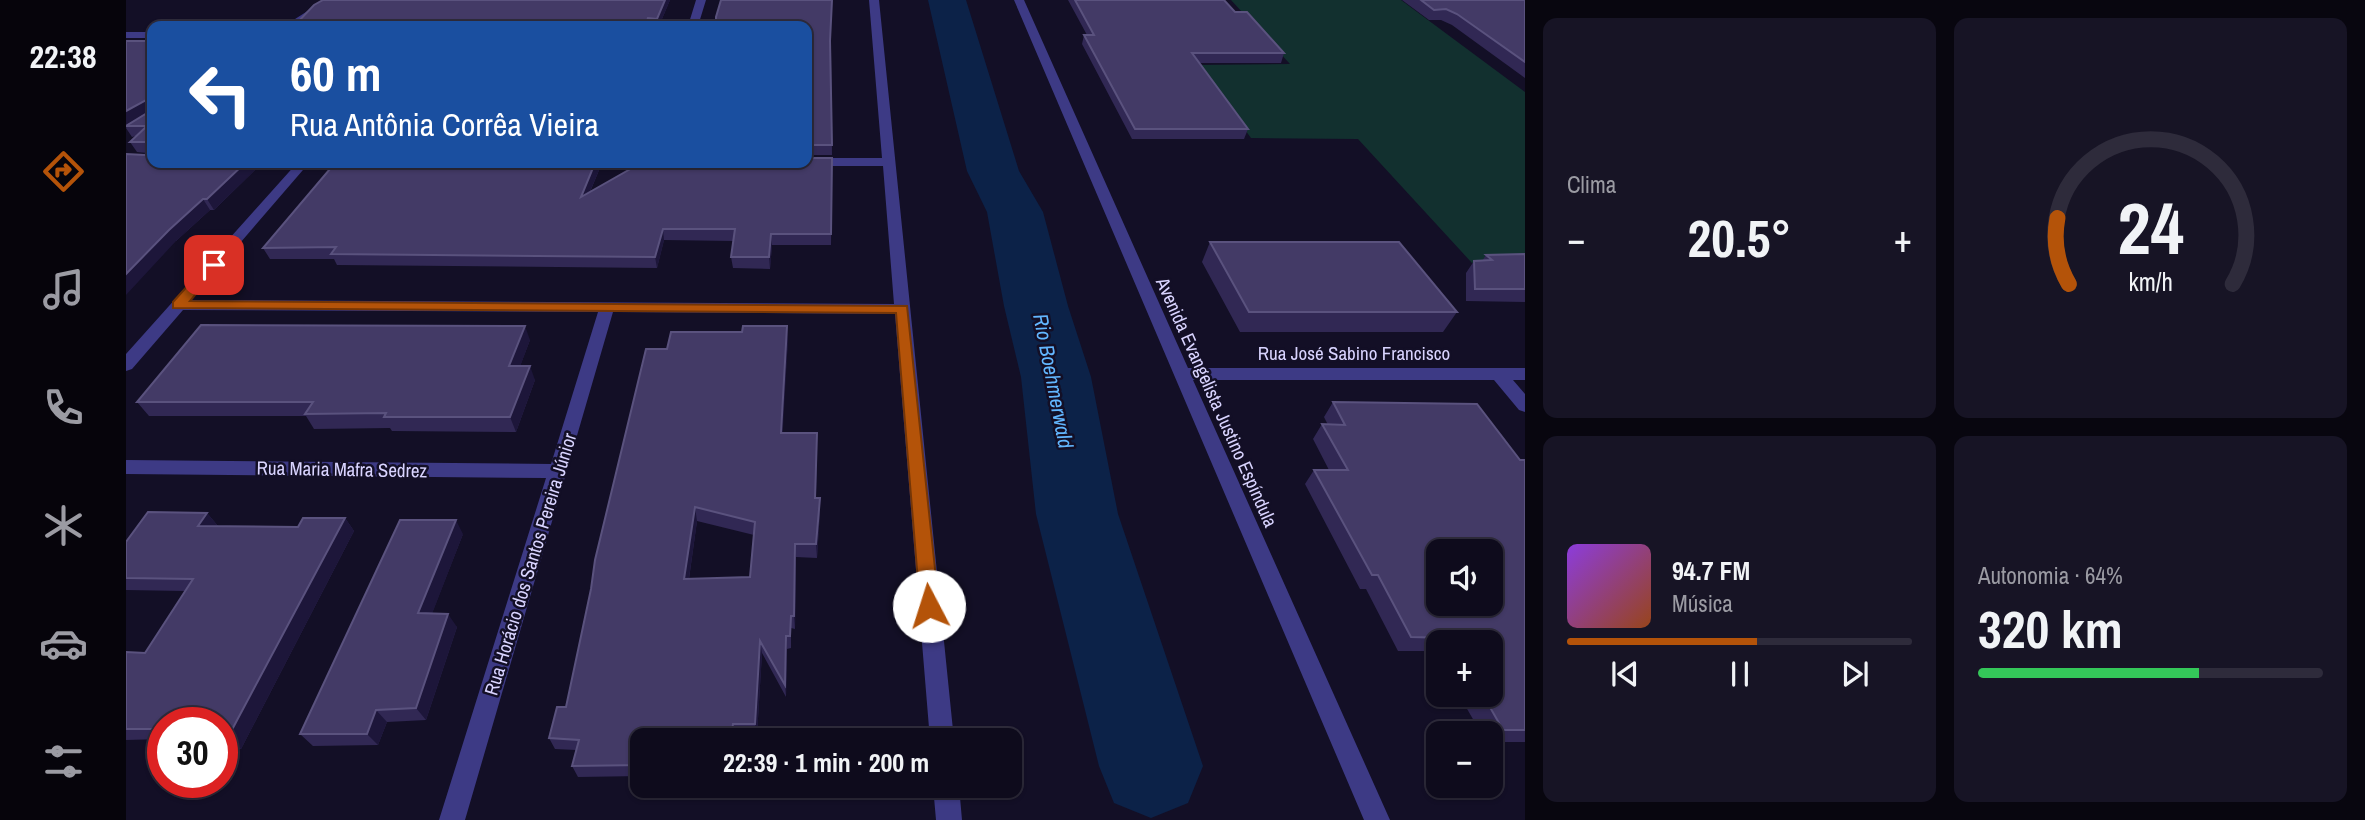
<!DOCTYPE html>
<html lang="pt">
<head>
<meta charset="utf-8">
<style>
	:root { --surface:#0e0b1c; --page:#171425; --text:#f1f3f6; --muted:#9b9ba3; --line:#2e2b3b; --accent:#b45309 }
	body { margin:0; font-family:"Archivo Narrow",sans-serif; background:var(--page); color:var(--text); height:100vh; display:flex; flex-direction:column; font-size:26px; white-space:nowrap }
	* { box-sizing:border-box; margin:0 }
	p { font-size:23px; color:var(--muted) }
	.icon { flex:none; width:38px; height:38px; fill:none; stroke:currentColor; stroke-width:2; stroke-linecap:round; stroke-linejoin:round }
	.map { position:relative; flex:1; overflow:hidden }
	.panel { display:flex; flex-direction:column; gap:18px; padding:18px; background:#08060f; width:840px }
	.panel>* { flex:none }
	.top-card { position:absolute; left:21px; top:21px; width:665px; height:147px; border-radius:14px; box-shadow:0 2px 5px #0004,0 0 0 2px var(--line); background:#1a4fa0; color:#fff; overflow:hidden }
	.buttons { position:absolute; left:1300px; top:539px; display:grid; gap:14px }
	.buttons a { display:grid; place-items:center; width:77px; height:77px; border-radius:14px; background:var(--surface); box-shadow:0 2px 5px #0004,0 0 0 2px var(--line); font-size:35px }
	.speed { position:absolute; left:21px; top:707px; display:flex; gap:14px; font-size:35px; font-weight:700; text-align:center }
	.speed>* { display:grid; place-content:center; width:91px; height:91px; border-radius:50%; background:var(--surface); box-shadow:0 2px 5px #0004,0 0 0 2px var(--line); line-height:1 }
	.speed .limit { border:10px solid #d22; background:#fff; color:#111 }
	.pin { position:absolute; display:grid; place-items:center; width:60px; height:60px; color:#fff; margin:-30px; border-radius:14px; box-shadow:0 4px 10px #0006 }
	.me { position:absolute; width:77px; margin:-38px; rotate:355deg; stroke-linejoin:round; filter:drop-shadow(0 0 5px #0008) }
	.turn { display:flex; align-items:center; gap:24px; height:147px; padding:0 28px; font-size:32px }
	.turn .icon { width:91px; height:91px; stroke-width:2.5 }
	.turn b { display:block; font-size:49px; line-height:60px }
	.big { font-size:52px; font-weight:700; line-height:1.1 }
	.panel .tile { flex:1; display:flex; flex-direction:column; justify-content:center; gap:10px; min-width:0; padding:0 24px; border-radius:14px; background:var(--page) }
	.panel .dial { align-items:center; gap:0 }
	.dial svg { height:182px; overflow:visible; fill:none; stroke:var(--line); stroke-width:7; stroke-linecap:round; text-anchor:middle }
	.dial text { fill:var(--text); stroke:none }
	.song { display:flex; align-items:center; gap:21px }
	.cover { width:84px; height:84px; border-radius:10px; background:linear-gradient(135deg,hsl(270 70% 55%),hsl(20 70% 35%)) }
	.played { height:7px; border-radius:4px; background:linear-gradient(90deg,var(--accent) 55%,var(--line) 55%) }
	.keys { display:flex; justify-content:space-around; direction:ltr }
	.heat { display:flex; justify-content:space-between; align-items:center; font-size:38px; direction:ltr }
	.charge { height:10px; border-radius:5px; background:linear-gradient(90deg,#34c759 64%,var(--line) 0) }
	.panel .tiles { flex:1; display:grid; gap:18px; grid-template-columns:repeat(2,1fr) }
	.trip { position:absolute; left:504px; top:728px; width:392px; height:70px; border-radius:14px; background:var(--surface); box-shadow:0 2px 5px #0004,0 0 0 2px var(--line); font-weight:700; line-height:70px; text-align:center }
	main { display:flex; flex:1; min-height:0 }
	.tab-bar { display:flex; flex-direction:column; width:126px; justify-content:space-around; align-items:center; background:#06040b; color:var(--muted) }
	.tab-bar .icon { width:49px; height:49px }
	.tab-bar .current { color:var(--accent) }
	.tab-bar b { font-size:32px; color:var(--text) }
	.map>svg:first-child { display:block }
	.green { fill:#12302f }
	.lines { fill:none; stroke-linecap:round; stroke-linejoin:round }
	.river { fill:#0c2248; fill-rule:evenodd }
	.minor { fill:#3d3a85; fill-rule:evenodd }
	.wall { fill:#312854; fill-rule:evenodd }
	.shaded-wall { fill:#1d163a }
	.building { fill:#433a66; stroke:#5a527e; stroke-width:2; fill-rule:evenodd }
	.route { fill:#b45309; stroke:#753606; stroke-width:2 }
	.labels { text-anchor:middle; stroke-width:5; stroke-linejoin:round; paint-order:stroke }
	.street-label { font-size:19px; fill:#d9d4ff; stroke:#130f26 }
	.water-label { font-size:21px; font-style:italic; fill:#62b6ff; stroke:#130f26 }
</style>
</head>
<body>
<main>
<nav class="tab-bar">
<b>22:38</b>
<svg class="icon current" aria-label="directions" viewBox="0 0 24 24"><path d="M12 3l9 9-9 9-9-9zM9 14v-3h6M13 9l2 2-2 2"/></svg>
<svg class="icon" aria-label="music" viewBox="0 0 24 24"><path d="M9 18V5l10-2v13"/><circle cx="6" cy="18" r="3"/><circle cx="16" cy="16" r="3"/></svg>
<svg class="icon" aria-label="phone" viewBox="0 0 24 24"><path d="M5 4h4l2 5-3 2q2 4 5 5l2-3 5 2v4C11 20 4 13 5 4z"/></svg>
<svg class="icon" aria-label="climate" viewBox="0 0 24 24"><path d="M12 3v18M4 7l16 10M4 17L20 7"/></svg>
<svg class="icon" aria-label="car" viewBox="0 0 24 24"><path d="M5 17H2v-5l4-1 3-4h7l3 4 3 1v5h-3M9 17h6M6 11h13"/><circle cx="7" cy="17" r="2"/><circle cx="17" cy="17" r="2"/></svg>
<svg class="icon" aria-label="filters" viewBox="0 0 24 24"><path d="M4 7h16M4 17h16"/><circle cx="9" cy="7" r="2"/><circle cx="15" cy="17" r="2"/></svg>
</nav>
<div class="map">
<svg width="1399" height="820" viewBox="0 0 1399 820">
	<rect width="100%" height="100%" fill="#130f26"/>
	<path class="green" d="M 1105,0 L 1275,0 L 1399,92 L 1399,262 L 1346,263 L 1232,139 L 1125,138 L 1071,65 L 1164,64 Z"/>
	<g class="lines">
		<path class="river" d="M 802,0 L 840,0 L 893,171 L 917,212 L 942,306 L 965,377 L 992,514 L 1077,766 L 1062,803 L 1025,818 L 988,803 L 973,766 L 910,514 L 895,377 L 878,306 L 861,212 L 841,171 Z"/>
		<path class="minor" d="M 199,0 L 210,0 L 169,26 L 158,26 Z
			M 570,0 L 580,0 L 572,26 L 562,26 Z
			M 743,0 L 753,0 L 828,740 L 804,740 L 769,314 L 487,312 L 339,820 L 313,820 L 420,478 L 0,474 L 0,460 L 425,464 L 472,312 L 57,310 L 6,369 L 0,371 L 0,354 L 171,163 L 183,163 L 65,300 L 768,304 L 757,166 L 681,166 L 675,163 L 681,163 L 681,158 L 756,158 Z
			M 888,0 L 898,0 L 1062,368 L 1399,368 L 1399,380 L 1387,380 L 1399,394 L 1399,412 L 1393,410 L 1368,380 L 1067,380 L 1264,820 L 1238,820 Z
			M 0,32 L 26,32 L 26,38 L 0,38 Z
			M 807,786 L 833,786 L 836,820 L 810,820 Z"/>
	</g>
	<path class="wall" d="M 197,0 L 544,0 L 533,26 L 168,26 Z
		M 942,0 L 1098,0 L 1109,12 L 1158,53 L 1155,63 L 1073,63 L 1122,129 L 1118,139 L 1006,139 L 956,44 L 958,35 L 961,35 Z
		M 1276,0 L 1399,0 L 1399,78 L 1326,25 L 1315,20 L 1303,20 Z
		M 681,26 L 705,48 L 706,155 L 681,155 Z
		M 26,41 L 26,163 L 136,163 L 88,210 L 84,210 L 50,241 L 19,155 L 21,153 L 11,152 L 4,142 L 10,136 L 6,137 L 0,128 Z
		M 706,158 L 705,245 L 646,245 L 644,269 L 607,268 L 605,257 L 608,241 L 538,240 L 531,268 L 211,265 L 208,259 L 144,259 L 137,248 L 209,163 L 476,163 L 464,192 Z
		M 1084,242 L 1331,312 L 1317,332 L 1114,332 L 1076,262 Z
		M 1399,254 L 1399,302 L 1340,301 L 1340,273 L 1348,261 L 1356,261 L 1360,255 Z
		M 662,339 L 656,433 L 691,447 L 690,498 L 694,511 L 691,558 L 670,557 L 669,629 L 665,628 L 665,648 L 661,649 L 660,697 L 636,653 L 631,735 L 610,735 L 609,740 L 516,740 L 516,776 L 452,777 L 446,766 L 450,750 L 429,749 L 423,738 L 440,707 L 541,349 ZM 571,521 L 628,535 L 624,577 L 563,579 Z
		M 404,340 L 394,366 L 409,380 L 390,432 L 266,431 L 264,428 L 188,429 L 180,416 L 23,416 L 11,402 Z
		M 1207,402 L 1394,460 L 1399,460 L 1399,742 L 1365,742 L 1365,733 L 1355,733 L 1333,695 L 1365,695 L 1365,642 L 1312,642 L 1312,658 L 1309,651 L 1272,651 L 1240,589 L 1234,589 L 1179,484 L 1188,470 L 1203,470 L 1187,439 L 1196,424 L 1202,425 L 1198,417 Z
		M 81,513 L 92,526 L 172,527 L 219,518 L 228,531 L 115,749 L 96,748 L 96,723 L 37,723 L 37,739 L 0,740 L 0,652 L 19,653 L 59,591 L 0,590 L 0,542 Z
		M 337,534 L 306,613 L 331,627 L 300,720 L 261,722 L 252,745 L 187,746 L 174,734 Z"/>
	<path class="shaded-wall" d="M 539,0 L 544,0 L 533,26 L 532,26 L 531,19 Z
		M 20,100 L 26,111 L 0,125 L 0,111 Z
		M 119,163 L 136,163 L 88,210 L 81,199 Z
		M 469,163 L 476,163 L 457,208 L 455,197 Z
		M 77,199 L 84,210 L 50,241 L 0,295 L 0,274 L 43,230 Z
		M 537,229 L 538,240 L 531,268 L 529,257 Z
		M 645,234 L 646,245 L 644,269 L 643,257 Z
		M 399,326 L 404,340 L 389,380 L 383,366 Z
		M 661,326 L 662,339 L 656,447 L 655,433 Z
		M 404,366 L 409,380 L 390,432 L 384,417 Z
		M 694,498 L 694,511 L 691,558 L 690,544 Z
		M 569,507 L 571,521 L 561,592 L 558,579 Z
		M 81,513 L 92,526 L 84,539 L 72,526 Z
		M 219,518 L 228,531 L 115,749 L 101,739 Z
		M 330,520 L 337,534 L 301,627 L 292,613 Z
		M 669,544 L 670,557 L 669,629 L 668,616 Z
		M 322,614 L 331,627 L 300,720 L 290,708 Z
		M 660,636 L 661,649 L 660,697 L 659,685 Z
		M 634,641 L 636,653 L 631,735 L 629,724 Z
		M 250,710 L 261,722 L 252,745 L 241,734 Z
		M 607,724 L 610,735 L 609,740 L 608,740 L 606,732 Z"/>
	<path class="building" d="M 197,0 L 539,0 L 531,19 L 522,18 L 519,26 L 168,26 L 188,5 Z
		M 595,0 L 706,0 L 704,41 L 706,145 L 681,145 L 681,26 L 590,26 L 590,17 Z
		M 949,0 L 1098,0 L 1109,12 L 1121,12 L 1158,53 L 1066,53 L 1122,129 L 1009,129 L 958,35 L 968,35 Z
		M 1295,0 L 1399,0 L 1399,62 L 1331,14 L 1320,9 L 1308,10 Z
		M 0,41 L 26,41 L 26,163 L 119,163 L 81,199 L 77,199 L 43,230 L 0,274 L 0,154 L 19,155 L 22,152 L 21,142 L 4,142 L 21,126 L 0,126 L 21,113 L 20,100 L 0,111 Z
		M 681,158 L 706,158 L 705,234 L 645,234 L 643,257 L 605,257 L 609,229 L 537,229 L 529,257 L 205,254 L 210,247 L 137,248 L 209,163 L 469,163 L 455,197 L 515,163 L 681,163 Z
		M 1084,242 L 1273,242 L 1331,312 L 1123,312 Z
		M 1399,254 L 1399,289 L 1349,289 L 1348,261 L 1366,260 L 1360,255 Z
		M 75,325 L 399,326 L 383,366 L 404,366 L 384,417 L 258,417 L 260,413 L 179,414 L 187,402 L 11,402 Z
		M 617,326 L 661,326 L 655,433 L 691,433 L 689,498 L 694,498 L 690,544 L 669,544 L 668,616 L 665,616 L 664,636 L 660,636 L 659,685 L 634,641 L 629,724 L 607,724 L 606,732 L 549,733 L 548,740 L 516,740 L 516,765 L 446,766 L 453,740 L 423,738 L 431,707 L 440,707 L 465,589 L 469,560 L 520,349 L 541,349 L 545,332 L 616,332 ZM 569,507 L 629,522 L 624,577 L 558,579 Z
		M 1207,402 L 1351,404 L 1394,460 L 1399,460 L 1399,730 L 1377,730 L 1357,695 L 1365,695 L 1365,642 L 1326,642 L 1323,638 L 1285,637 L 1252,575 L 1246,575 L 1188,470 L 1222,470 L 1196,424 L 1219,425 ZM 1312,551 L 1365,551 L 1365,604 L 1312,604 Z
		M 22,512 L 81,513 L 72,526 L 172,527 L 177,518 L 219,518 L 101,739 L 96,738 L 96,723 L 37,723 L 37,729 L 0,729 L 0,652 L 19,653 L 67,579 L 0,578 L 0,542 Z
		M 274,520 L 330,520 L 292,613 L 322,614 L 290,708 L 250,710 L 241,734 L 174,734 Z"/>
	<path class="route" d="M 88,261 L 94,265 L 64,301 L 781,306 L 813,606 L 810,612 L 803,614 L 796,612 L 794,606 L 770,313 L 47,308 L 47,302 L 83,262 Z"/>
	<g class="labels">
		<g class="street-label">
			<text x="1228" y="360">Rua José Sabino Francisco</text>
			<text transform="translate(1091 402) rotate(66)" y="7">Avenida Evangelista Justino Espíndula</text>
			<text transform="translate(216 469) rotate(1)" y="7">Rua Maria Mafra Sedrez</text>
			<text transform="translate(404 564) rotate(-73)" y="7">Rua Horácio dos Santos Pereira Júnior</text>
		</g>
		<g class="water-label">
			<text transform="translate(927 381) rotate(79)" y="7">Rio Boehmerwald</text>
		</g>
	</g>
</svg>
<div class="buttons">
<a><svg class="icon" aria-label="sound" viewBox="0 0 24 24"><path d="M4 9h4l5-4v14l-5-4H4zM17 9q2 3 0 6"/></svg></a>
<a>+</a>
<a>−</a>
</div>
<div class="speed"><div class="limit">30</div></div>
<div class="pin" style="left:88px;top:265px;background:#d93025"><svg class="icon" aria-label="arrive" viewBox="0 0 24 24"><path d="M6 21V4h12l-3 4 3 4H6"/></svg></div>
<svg class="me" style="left:803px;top:606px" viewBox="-20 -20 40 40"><circle r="19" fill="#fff"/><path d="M0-13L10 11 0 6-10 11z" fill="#b45309"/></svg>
<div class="trip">22:39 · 1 min · 200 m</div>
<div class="top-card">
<div class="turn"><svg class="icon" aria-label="left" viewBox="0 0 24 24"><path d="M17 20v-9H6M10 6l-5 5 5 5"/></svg><div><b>60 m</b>Rua Antônia Corrêa Vieira</div></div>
</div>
</div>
<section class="panel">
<div class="tiles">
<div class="tile"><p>Clima</p>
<div class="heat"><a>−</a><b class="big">20.5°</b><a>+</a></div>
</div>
<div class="tile dial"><svg viewBox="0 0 100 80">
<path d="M14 69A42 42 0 1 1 86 69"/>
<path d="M14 69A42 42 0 0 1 9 40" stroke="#b45309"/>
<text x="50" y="56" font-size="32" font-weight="700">24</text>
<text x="50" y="72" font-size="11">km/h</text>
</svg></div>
<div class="tile">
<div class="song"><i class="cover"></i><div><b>94.7 FM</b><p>Música</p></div></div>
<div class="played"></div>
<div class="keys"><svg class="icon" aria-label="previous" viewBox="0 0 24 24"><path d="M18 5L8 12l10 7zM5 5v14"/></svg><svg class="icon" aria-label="pause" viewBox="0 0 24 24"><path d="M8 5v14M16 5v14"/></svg><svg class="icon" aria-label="next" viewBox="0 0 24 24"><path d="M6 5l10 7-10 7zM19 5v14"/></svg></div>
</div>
<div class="tile"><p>Autonomia · 64%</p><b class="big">320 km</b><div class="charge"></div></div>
</div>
</section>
</main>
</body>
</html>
